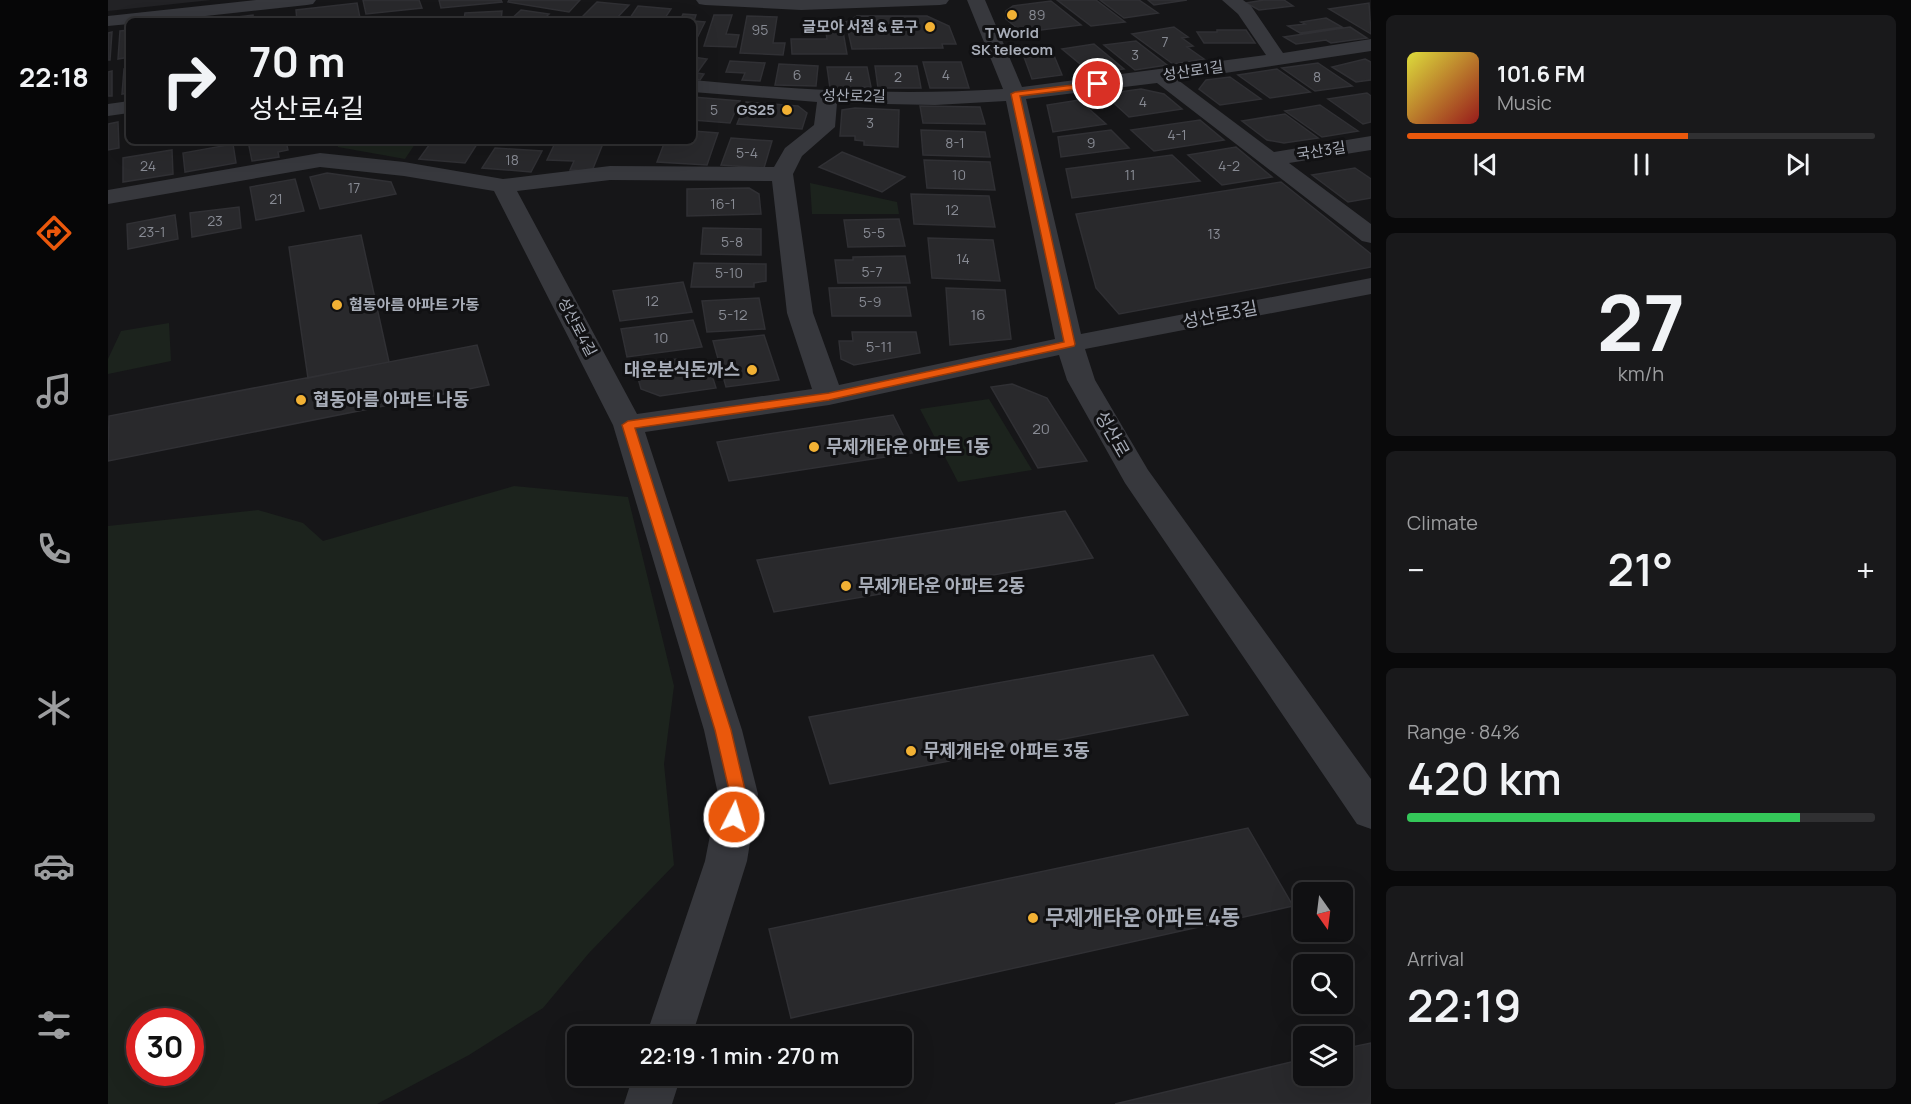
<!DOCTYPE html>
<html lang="en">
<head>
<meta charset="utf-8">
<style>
	:root { --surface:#101012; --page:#19191b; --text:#f1f3f6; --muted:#9c9d9f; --line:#303032; --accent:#ea580c }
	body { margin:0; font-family:Manrope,"Noto Sans KR",sans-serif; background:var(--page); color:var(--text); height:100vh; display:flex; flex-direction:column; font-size:22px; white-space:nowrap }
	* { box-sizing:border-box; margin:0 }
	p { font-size:20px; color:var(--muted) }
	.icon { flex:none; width:33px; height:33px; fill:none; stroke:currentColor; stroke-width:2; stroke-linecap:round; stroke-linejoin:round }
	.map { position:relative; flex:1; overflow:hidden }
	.details { display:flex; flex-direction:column; gap:15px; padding:15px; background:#09090a; width:540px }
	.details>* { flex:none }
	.guide { position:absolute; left:18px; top:18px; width:570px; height:126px; border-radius:9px; box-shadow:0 6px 24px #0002,0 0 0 2px var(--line); background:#101012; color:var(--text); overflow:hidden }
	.needle { width:39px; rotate:166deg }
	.controls { position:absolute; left:1185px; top:882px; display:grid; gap:12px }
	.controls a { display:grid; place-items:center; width:60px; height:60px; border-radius:9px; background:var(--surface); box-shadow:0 6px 24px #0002,0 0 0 2px var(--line); font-size:30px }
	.speed { position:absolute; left:18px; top:1008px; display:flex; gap:12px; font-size:30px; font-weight:700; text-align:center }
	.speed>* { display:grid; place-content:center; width:78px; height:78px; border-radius:50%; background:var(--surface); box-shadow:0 6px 24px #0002,0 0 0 2px var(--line); line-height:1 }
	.speed .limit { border:9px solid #d22; background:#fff; color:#111 }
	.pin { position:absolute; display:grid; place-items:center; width:51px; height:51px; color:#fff; margin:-26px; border:3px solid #fff; border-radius:50%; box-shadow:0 2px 6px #0007 }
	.me { position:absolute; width:66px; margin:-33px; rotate:5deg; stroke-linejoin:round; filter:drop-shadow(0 0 4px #0008) }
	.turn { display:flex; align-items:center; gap:21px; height:126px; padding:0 24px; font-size:27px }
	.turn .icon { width:78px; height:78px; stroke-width:2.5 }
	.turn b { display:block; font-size:42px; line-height:51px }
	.big { font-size:45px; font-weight:600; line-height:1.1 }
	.details .tile { flex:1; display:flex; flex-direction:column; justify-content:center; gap:9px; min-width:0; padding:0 21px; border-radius:9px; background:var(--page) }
	.details .dial { align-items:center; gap:0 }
	.dial b { font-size:78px; line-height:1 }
	.song { display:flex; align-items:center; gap:18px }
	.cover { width:72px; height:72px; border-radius:9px; background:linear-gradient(135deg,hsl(60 70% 55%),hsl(0 70% 35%)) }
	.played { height:6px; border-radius:3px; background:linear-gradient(90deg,var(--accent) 60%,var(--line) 60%) }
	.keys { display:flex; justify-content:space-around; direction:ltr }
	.heat { display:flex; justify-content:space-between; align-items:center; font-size:33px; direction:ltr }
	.charge { height:9px; border-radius:4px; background:linear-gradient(90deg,#34c759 84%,var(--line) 0) }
	.trip { position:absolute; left:459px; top:1026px; width:345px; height:60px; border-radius:9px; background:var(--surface); box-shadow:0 6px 24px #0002,0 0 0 2px var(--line); font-weight:600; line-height:60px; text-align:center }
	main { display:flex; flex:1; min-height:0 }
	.tabs { display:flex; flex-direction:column; width:108px; justify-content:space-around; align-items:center; background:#060607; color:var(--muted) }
	.tabs .icon { width:42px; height:42px }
	.tabs .on { color:var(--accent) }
	.tabs b { font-size:27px; color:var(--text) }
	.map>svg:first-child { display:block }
	.built { fill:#222225 }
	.green { fill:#1c231d; fill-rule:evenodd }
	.building { fill:#29292c; stroke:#303034; stroke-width:1.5 }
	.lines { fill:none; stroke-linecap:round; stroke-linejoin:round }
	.minor { fill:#37383d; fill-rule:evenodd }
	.route { fill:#ea580c; stroke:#983908; stroke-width:1.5 }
	.poi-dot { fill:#f2b134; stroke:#111113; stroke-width:2 }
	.labels { text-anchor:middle; stroke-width:6; stroke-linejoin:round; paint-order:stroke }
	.far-number-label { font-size:14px; fill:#888b94 }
	.far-poi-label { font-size:15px; font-weight:bold; fill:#a8adb8; stroke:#111113; text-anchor:end }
	.far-street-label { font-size:15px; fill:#a8adb8; stroke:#111113 }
	.number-label { font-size:15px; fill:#888b94 }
	.street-label { font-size:18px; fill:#a8adb8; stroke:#111113 }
	.poi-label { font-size:18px; font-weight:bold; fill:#a8adb8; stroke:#111113; text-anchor:start }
	.near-poi-label { font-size:21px; font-weight:bold; fill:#a8adb8; stroke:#111113; text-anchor:start }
</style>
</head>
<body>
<main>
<nav class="tabs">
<b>22:18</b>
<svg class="icon on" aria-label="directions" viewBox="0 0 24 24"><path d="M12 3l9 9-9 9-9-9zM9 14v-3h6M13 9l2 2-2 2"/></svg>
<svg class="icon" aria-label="music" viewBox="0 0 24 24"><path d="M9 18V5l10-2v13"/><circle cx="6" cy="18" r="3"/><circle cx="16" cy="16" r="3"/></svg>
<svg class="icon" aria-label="phone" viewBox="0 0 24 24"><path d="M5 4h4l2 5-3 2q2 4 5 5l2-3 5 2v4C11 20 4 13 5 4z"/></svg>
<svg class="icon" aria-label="climate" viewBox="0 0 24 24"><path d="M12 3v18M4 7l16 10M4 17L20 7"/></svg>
<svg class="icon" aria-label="car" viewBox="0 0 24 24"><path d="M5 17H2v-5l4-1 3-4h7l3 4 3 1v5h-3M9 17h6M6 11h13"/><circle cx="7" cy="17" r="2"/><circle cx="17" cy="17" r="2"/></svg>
<svg class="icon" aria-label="filters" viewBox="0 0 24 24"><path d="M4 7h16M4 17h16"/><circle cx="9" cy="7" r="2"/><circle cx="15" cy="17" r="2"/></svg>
</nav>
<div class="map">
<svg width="1263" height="1104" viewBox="0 0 1263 1104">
	<rect width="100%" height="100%" fill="#161618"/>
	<path class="built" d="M 0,0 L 103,0 L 0,11 Z"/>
	<path class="green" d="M 228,141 L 309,141 L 297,159 L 230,147 Z
		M 702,183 L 789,202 L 791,214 L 704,214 Z
		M 61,323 L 63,361 L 0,374 L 0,359 L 13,331 Z
		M 881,399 L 924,470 L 850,482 L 812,409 Z
		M 406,486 L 520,497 L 566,686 L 556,764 L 566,865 L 481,953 L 435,1008 L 361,1055 L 269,1104 L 0,1104 L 0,526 L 150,510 L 195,523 L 215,541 ZM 32,1022 L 82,1022 L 82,1072 L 32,1072 Z"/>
	<path class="building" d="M 255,0 L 311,0 L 314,8 L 258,14 Z
		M 331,0 L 393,0 L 394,2 L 333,8 Z
		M 401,0 L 472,0 L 461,12 L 400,2 Z
		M 949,0 L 988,0 L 1017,22 L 983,26 Z
		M 992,0 L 1031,0 L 1050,13 L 1016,18 Z
		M 1040,0 L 1079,0 L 1046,5 Z
		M 1156,0 L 1176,0 L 1185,6 L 1151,10 L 1138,3 Z
		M 943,1 L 973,25 L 909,33 L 905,30 L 910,29 L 898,19 L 898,11 L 905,6 Z
		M 489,2 L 521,5 L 506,21 L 470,21 Z
		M 249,3 L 252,18 L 189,21 L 188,10 Z
		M 1261,3 L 1263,34 L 1221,9 Z
		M 530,6 L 563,9 L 555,21 L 520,21 Z
		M 413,10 L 441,14 L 437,18 L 453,20 L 401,21 Z
		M 394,11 L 393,21 L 344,21 L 356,20 L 357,13 Z
		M 575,14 L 588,15 L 586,21 L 597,22 L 587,42 L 585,42 L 585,21 L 572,21 Z
		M 145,15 L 146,21 L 105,21 L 105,20 Z
		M 606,15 L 624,15 L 618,34 L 631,35 L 628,47 L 596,46 Z
		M 639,16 L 669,17 L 665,43 L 677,43 L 675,55 L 632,53 Z
		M 749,16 L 819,16 L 841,26 L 848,44 L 834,44 L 835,48 L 744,49 L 738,22 Z
		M 1218,18 L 1234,27 L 1192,33 L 1180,26 L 1197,24 L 1193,22 Z
		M 716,19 L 733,20 L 739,54 L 684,54 L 683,39 L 719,39 Z
		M 1066,27 L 1080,37 L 1074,38 L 1085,46 L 1079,47 L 1096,59 L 1065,64 L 1024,34 Z
		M 1242,27 L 1259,38 L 1223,43 L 1218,40 L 1188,44 L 1176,37 Z
		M 21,30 L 21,57 L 10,59 L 12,31 Z
		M 1109,30 L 1138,30 L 1147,43 L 1096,43 L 1089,32 L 1109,32 Z
		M 4,32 L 2,60 L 0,60 L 0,33 Z
		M 1028,41 L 1059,65 L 1027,70 L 996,45 Z
		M 986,44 L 1016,69 L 983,73 L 954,49 Z
		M 912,46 L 942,46 L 954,75 L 924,79 Z
		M 585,57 L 599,59 L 589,73 L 596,74 L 592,80 L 585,79 Z
		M 1257,59 L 1263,62 L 1263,80 L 1248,82 L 1224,67 Z
		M 622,61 L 657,63 L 652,81 L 634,80 L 637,73 L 618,72 Z
		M 815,62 L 853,62 L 861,88 L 822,88 Z
		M 1210,63 L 1244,86 L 1207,91 L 1174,68 Z
		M 671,64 L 710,66 L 708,86 L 667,85 Z
		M 767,66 L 809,66 L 813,88 L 770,88 Z
		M 719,67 L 759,67 L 763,87 L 722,88 Z
		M 16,69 L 21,69 L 21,93 L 14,94 Z
		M 1169,69 L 1202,92 L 1162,98 L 1130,75 Z
		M 4,71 L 4,96 L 0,96 L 0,72 Z
		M 1122,77 L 1153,99 L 1112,105 L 1091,89 L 1098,80 Z
		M 1033,89 L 1056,94 L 1074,109 L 1021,117 L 996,94 Z
		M 1259,93 L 1263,96 L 1263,122 L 1255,124 L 1220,99 Z
		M 585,97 L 632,101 L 622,123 L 585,120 Z
		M 971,100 L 998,124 L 945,132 L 939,105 Z
		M 638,102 L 690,106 L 699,113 L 694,129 L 629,124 Z
		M 1212,105 L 1250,131 L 1214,137 L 1177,111 Z
		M 812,106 L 872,107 L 877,124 L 815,123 Z
		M 747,108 L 791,110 L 790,147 L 756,145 L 756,141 L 747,140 L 747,136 L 732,136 L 734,110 Z
		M 1177,114 L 1210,138 L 1176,143 L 1159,140 L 1134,121 Z
		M 1092,120 L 1116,140 L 1046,151 L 1023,130 Z
		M 10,122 L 11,148 L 0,150 L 0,124 Z
		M 813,130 L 877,132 L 882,157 L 815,155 Z
		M 1003,130 L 1021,148 L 953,157 L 950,137 Z
		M 585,131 L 610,133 L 599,165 L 549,162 L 557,141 L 585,141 Z
		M 623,138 L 664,141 L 656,168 L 613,165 Z
		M 140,141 L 178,141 L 180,150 L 170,152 L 171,157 L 144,161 Z
		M 324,141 L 371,141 L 357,163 L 311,159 Z
		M 448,141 L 496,141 L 484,171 L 462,170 L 466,161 L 439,160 Z
		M 125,144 L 128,163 L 77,172 L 75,153 Z
		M 1128,147 L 1164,177 L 1114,185 L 1080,155 Z
		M 387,148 L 434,151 L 423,172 L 374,168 Z
		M 64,150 L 65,174 L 15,182 L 15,158 Z
		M 734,152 L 797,177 L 774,192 L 711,167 Z
		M 1064,155 L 1092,181 L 964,198 L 958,169 Z
		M 816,160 L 882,162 L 887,190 L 819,188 Z
		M 1247,168 L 1263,179 L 1263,198 L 1240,202 L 1204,175 Z
		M 219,173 L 283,182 L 288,194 L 212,209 L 202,177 Z
		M 187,179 L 196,211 L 148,220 L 142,187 Z
		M 1173,182 L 1263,254 L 1263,267 L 1011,314 L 988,288 L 968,214 Z
		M 641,188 L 651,194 L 653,214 L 579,216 L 579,189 Z
		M 803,194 L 881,196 L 887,227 L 806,224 Z
		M 131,207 L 133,228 L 84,237 L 82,213 Z
		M 67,215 L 70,239 L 20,249 L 19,224 Z
		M 791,219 L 797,246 L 740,247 L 736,220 Z
		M 595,228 L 653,229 L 653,255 L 593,254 Z
		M 253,235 L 281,362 L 200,378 L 181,247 Z
		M 820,238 L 885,240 L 892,281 L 824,278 Z
		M 797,256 L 802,283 L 730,283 L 727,260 L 745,260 L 745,257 Z
		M 586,263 L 658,264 L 658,281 L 646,283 L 646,287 L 583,287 Z
		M 575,282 L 584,312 L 512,321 L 505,291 Z
		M 798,287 L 803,316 L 724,316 L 721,288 Z
		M 838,288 L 897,290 L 903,339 L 842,345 Z
		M 651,298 L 657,329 L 599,332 L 594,301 Z
		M 585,320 L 594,347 L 519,357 L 513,329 Z
		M 744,332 L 808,332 L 812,353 L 746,365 L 733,359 L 731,341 L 745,341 Z
		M 656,335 L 671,380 L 618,387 L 605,341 Z
		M 369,345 L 381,385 L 0,461 L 1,416 Z
		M 569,359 L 573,373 L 602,369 L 608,388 L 552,396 L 533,389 L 526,364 Z
		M 904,384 L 939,398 L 979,461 L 930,468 L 883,387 Z
		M 785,415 L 804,453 L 621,481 L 609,442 Z
		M 957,511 L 985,558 L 666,612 L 649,560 Z
		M 1045,655 L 1080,715 L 722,784 L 701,717 Z
		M 1140,828 L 1185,906 L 683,1018 L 661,929 Z
		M 1263,1043 L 1263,1104 L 1007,1104 L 1196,1059 L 1196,1076 L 1234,1076 L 1234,1049 Z"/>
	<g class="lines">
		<path class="minor" d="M 148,0 L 208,0 L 205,4 L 199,5 L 52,21 L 21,21 L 21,24 L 0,26 L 0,16 Z
			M 588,0 L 841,0 L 838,4 L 832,5 L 693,10 L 597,5 L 591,4 Z
			M 859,0 L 877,0 L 914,87 L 1158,55 L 1130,14 L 1114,0 L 1135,0 L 1143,6 L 1175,53 L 1263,39 L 1263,51 L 1070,80 L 1166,152 L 1263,136 L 1263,150 L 1181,163 L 1263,224 L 1263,243 L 1254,241 L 1049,83 L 918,99 L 973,334 L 1263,278 L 1263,294 L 977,349 L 987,380 L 1040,470 L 1263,779 L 1263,829 L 1249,824 L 1017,483 L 959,380 L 951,355 L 721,405 L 537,432 L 634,730 L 650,794 L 639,861 L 584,1036 L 538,1036 L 597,861 L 610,794 L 596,730 L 505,425 L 386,191 L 296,176 L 212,167 L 0,204 L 0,190 L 212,153 L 296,162 L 395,179 L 502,166 L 666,167 L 677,148 L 706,125 L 709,102 L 585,92 L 585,80 C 688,90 791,96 895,89 ZM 898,101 L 947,339 L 731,385 L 705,313 L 685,174 L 694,156 L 727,127 L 729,103 L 827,105 ZM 502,180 L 664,181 L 679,313 L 704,389 L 529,414 L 409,191 Z
			M 21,101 L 21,113 L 0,116 L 0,104 Z
			M 525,1076 L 573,1076 L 564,1104 L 516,1104 Z"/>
	</g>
	<path class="route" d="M 990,82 L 994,84 L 993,86 L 912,96 L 967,344 L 966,346 L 721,400 L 527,428 L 623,730 L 638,794 L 632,822 L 626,824 L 620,822 L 618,817 L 622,794 L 607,730 L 514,425 L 520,421 L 721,393 L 956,342 L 903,94 L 907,92 Z"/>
	<g class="poi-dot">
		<circle cx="904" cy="15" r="6"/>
		<circle cx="822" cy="27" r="6"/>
		<circle cx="679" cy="110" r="6"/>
		<circle cx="229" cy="305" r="6"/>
		<circle cx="644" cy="370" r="6"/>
		<circle cx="193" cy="400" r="6"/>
		<circle cx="706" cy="447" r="6"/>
		<circle cx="738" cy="586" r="6"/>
		<circle cx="803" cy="751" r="6"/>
		<circle cx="925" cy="918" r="6"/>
	</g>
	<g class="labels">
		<g class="far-number-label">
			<text x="929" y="20">89</text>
			<text x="652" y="35">95</text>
			<text x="1057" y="47">7</text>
			<text x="1027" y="60">3</text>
			<text x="689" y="80">6</text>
			<text x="838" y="80">4</text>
			<text x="741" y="82">4</text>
			<text x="790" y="82">2</text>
			<text x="1209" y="82">8</text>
			<text x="1035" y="107">4</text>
			<text x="606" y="115">5</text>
			<text x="762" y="128">3</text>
			<text x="1069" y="140">4-1</text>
			<text x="847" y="148">8-1</text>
			<text x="983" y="148">9</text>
			<text x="639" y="158">5-4</text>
			<text x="404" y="165">18</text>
			<text x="40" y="171">24</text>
			<text x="1121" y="171">4-2</text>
			<text x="851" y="180">10</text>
			<text x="1022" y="180">11</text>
			<text x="246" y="193">17</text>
			<text x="168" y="204">21</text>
			<text x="615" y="209">16-1</text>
			<text x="844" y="215">12</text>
			<text x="107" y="226">23</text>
			<text x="44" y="237">23-1</text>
			<text x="766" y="238">5-5</text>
			<text x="1106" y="239">13</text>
			<text x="624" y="247">5-8</text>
			<text x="855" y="264">14</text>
			<text x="764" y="277">5-7</text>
			<text x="621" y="278">5-10</text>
			<text x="544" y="306">12</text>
			<text x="762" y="307">5-9</text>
		</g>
		<g class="far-poi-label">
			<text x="810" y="32">글모아 서점 &amp; 문구</text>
			<text x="904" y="38" text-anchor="middle">T World<tspan x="904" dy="17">SK telecom</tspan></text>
			<text x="667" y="115">GS25</text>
			<text x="241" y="310" text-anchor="start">협동아름 아파트 가동</text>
		</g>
		<g class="far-street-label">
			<text transform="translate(1085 71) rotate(-8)" y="5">성산로1길</text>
			<text transform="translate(746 96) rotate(1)" y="5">성산로2길</text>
			<text transform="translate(1213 151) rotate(-9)" y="5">국산3길</text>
			<text transform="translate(469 327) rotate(62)" y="5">성산로4길</text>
		</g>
		<g class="number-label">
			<text x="625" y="320">5-12</text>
			<text x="870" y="320">16</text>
			<text x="553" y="343">10</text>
			<text x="771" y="352">5-11</text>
			<text x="933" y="434">20</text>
		</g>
		<g class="street-label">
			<text transform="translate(1112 315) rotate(-11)" y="6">성산로3길</text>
			<text transform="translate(1004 434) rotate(60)" y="6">성산로</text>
		</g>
		<g class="poi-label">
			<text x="632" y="376" text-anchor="end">대운분식돈까스</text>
			<text x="205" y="406">협동아름 아파트 나동</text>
			<text x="718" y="453">무제개타운 아파트 1동</text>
			<text x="750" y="592">무제개타운 아파트 2동</text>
			<text x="815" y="757">무제개타운 아파트 3동</text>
		</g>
		<g class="near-poi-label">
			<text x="937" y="925">무제개타운 아파트 4동</text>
		</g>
	</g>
</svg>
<div class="controls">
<a><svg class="needle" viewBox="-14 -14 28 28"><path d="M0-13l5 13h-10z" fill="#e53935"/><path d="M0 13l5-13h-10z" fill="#9c9d9f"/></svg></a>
<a><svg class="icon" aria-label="search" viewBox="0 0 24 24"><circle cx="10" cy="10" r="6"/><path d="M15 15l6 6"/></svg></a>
<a><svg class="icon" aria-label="layers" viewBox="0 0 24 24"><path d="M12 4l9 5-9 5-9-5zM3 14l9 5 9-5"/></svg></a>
</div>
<div class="speed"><div class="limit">30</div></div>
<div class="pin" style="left:990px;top:84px;background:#d93025"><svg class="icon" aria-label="arrive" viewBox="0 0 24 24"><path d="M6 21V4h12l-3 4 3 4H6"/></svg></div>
<svg class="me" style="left:626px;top:817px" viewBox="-20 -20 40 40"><circle r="17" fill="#ea580c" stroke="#fff" stroke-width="3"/><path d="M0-11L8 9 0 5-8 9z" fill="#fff"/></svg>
<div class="trip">22:19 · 1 min · 270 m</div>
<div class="guide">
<div class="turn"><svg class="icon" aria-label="right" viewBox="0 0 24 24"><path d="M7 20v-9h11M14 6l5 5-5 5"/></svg><div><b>70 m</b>성산로4길</div></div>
</div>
</div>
<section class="details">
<div class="tile">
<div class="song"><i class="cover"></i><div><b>101.6 FM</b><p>Music</p></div></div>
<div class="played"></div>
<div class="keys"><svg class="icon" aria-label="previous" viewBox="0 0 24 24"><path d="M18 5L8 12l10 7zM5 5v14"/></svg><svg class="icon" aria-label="pause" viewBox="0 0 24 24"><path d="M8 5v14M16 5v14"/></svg><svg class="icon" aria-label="next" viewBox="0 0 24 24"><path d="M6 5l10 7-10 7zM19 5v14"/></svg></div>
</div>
<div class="tile dial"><b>27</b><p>km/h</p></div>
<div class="tile"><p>Climate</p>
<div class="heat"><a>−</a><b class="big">21°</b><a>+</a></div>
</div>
<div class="tile"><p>Range · 84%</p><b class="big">420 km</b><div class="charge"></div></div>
<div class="tile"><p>Arrival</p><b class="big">22:19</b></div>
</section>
</main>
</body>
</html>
